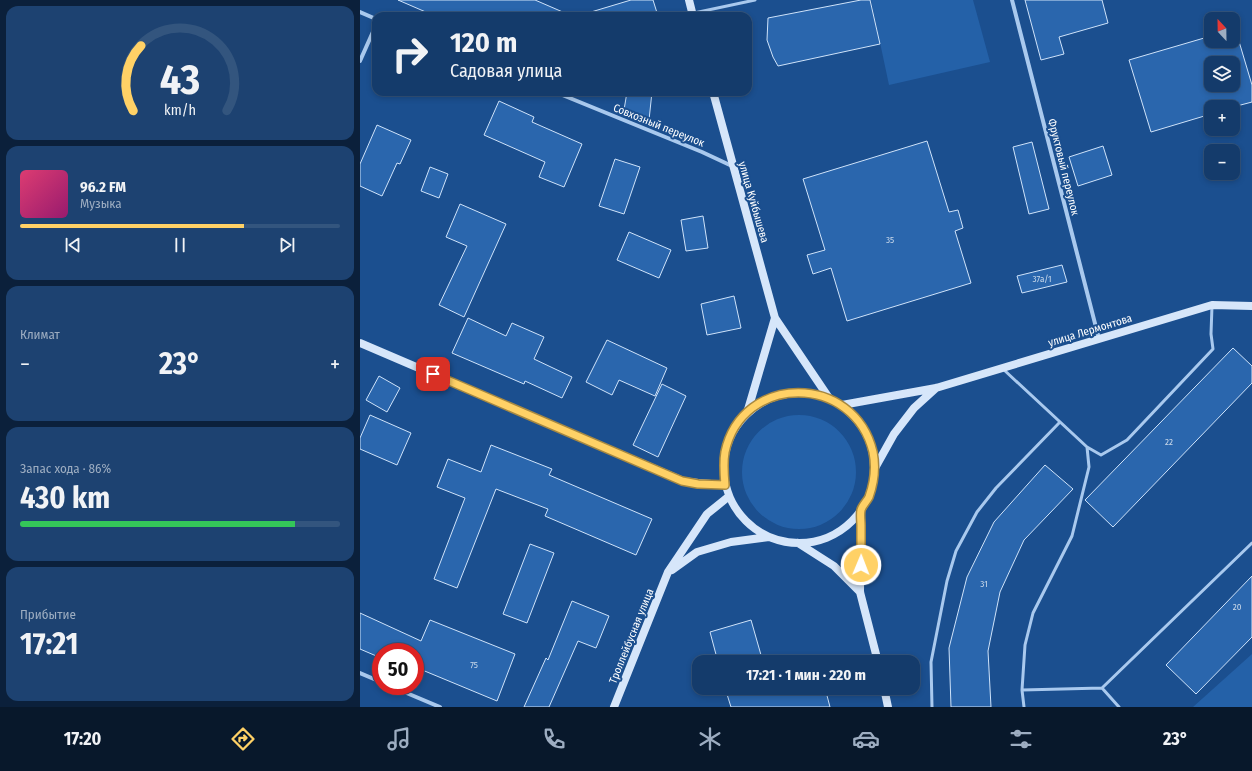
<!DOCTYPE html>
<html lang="ru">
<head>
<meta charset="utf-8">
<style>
	:root { --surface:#143b6b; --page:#1d4271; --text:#f1f3f6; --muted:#9dadc1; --line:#33557e; --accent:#ffd166 }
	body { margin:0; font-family:"Fira Sans Condensed",sans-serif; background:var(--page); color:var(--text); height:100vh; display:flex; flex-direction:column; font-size:15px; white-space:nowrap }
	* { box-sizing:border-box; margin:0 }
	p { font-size:13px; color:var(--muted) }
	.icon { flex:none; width:22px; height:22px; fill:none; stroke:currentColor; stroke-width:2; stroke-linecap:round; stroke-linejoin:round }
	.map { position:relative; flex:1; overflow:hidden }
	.panel { display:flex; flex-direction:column; gap:6px; padding:6px; background:#0b203b; width:360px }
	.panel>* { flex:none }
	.guide { position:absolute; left:12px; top:12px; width:380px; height:84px; border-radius:12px; box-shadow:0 2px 6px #0003,0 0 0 1px var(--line); background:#143b6b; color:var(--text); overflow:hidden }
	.needle { width:26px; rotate:338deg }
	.tools { position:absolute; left:844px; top:12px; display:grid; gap:8px }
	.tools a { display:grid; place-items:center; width:36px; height:36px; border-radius:8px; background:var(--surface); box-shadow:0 2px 6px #0003,0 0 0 1px var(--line); font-size:20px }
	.speed { position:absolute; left:12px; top:643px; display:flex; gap:8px; font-size:20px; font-weight:700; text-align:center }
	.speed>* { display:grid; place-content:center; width:52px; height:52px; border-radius:50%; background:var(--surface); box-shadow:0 2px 6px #0003,0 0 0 1px var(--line); line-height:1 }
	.speed .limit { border:6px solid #d22; background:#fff; color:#111 }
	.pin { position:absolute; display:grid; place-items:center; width:34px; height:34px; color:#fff; margin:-17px; border-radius:8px; box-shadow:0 2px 6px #0006 }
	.me { position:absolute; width:44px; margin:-22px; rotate:1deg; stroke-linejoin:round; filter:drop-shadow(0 0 3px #0008) }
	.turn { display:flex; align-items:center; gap:14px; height:84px; padding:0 12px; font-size:18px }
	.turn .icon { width:52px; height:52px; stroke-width:2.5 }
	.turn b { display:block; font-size:28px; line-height:34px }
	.big { font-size:30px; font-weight:700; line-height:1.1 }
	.panel .tile { flex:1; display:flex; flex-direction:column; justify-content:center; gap:6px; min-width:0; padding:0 14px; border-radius:12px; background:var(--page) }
	.panel .dial { align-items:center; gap:0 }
	.dial svg { height:104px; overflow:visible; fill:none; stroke:var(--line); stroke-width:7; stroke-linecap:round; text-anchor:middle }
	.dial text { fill:var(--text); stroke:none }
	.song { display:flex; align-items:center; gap:12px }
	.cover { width:48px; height:48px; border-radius:6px; background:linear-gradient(135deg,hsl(340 70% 55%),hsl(320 70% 35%)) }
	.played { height:4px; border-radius:2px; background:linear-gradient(90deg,var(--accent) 70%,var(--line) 70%) }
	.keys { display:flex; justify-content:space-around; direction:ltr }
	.heat { display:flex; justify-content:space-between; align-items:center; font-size:22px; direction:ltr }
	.charge { height:6px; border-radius:3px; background:linear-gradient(90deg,#34c759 86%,var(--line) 0) }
	.trip { position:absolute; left:332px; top:655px; width:228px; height:40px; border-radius:12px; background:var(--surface); box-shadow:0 2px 6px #0003,0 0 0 1px var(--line); font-weight:700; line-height:40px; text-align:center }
	.dock { display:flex; height:64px; justify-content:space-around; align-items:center; background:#08182b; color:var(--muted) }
	.dock .icon { width:28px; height:28px }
	.dock .current { color:var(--accent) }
	.dock b { font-size:18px; color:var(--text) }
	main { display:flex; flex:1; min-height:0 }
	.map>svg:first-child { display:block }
	.green { fill:#2461a8 }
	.building { fill:#2a66ad; stroke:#cfe3fa; fill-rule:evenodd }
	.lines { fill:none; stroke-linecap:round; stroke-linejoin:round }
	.lane { stroke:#a9c9ee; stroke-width:3 }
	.street { stroke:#a9c9ee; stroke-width:4 }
	.secondary { stroke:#d6e6fa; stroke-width:8 }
	.route-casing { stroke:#a68842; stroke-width:10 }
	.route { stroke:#ffd166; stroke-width:7 }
	.labels { text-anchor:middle; stroke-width:4; stroke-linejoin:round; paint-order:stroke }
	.number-label { font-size:9px; fill:#cad9ea }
	.street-label { font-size:11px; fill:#fff; stroke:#1b4f8f }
</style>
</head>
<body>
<main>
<section class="panel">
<div class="tile dial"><svg viewBox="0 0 100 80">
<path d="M14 69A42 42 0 1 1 86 69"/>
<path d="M14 69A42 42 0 0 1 20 19" stroke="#ffd166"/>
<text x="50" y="56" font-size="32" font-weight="700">43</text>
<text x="50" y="72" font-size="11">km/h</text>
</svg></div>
<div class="tile">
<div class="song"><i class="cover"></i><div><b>96.2 FM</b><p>Музыка</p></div></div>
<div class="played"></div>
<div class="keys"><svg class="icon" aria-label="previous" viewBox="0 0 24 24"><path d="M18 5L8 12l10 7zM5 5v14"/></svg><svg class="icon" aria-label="pause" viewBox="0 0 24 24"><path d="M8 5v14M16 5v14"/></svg><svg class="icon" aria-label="next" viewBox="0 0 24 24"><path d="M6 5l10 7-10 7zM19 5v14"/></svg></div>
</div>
<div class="tile"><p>Климат</p>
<div class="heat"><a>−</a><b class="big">23°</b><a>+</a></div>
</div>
<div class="tile"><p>Запас хода · 86%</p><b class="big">430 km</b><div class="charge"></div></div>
<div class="tile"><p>Прибытие</p><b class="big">17:21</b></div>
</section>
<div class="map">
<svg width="892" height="707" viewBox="0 0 892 707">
	<rect width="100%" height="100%" fill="#1b4f8f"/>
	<path class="green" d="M 511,0 L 613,0 L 630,62 L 529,85 Z
		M382 472a57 57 0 1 1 114 0a57 57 0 1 1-114 0Z
		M 892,654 L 892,707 L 833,707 Z"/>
	<path class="building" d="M 38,0 L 175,0 L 212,16 L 75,16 Z
		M 271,0 L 293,0 L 298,16 L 232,16 L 231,12 Z
		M 501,0 L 510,0 L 520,44 L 418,66 L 413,57 L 407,40 L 408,18 Z
		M 665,0 L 742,0 L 748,23 L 699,37 L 704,54 L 681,60 Z
		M 875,28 L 892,85 L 892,102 L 873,107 L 851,107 L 851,114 L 791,132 L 769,60 L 851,36 L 851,41 L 873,41 L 873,29 ZM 851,63 L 873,63 L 873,85 L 851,85 Z
		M 267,92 L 292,92 L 289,120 L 263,116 Z
		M 139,101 L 174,117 L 172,122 L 222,144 L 204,187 L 179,177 L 185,162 L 124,135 Z
		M 17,125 L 51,140 L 40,164 L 37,163 L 22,196 L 0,186 L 0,164 Z
		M 567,141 L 589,212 L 598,210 L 603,228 L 595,231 L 611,283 L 487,321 L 471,268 L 453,274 L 447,255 L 465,250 L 443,179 Z
		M 672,142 L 689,209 L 669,214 L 653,147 Z
		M 743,146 L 752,175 L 718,186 L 709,157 Z
		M 255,159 L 280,167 L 264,214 L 239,206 Z
		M 70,167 L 88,174 L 79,198 L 61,191 Z
		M 100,204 L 146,224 L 104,317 L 79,305 L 107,246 L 86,237 Z
		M 343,216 L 348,248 L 326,251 L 321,220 Z
		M 269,232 L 311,250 L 299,278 L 257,260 Z
		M 702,265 L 707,282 L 662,293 L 657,276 Z
		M 374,296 L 381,328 L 347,335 L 341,304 Z
		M 108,318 L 146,336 L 152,323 L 184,337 L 174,359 L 212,377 L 202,398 L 165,381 L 164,384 L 92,353 Z
		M 247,340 L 307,368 L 295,396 L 259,380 L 252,395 L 226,382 Z
		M 873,348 L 892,366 L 892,383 L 753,527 L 725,500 Z
		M 19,376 L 40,388 L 27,412 L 6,400 Z
		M 302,384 L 326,396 L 298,457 L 273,445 Z
		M 10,415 L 51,433 L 37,465 L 0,449 L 0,438 Z
		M 131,445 L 192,469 L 189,475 L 292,519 L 276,555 L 185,516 L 188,509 L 136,489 L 97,588 L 74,579 L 105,498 L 77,487 L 88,459 L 121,472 Z
		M 685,465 L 713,489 L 664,540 L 640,592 L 628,651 L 631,707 L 591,707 L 589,648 L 607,577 L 634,522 Z
		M 170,544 L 194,553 L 167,623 L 143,614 Z
		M 892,576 L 892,637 L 836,694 L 806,665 Z
		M 212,601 L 249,616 L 236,648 L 218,641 L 189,707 L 164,707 L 186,658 L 188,660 Z
		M 0,613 L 61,641 L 70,620 L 155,654 L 137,701 L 55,667 L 55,652 L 21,652 L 21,658 L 0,649 Z
		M 391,620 L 403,662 L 358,662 L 350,632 Z
		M 365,688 L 465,688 L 470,707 L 371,707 Z"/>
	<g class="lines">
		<path class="lane" d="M 334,13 L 395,0
			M 643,369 L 727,447 L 729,467 L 712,536 L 673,613 L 665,645 L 662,690 L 664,707
			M 727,447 L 741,455 L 767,440 L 853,349 L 851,334 L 852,306
			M 662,690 L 742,688
			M 572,707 L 571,662 L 587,581 L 596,551 L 617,512 L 636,488 L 700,422
			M 759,707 L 742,688 L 892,543"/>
		<path class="street" d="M 652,0 L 739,339
			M 0,12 L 16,19
			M 0,61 L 16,25
			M 195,92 L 342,152 L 372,166
			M 0,673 L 21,682
			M 30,686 L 80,707"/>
		<path class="secondary" d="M 329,0 L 333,16
			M 353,92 L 415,318 L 469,398
			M 0,343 L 323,481 L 338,483 L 365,485
			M364 468a75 75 0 1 1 150 0a75 75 0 1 1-150 0Z
			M 482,405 L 576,388 L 852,305 L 892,306
			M 387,413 L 415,318
			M 515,468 L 534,434 L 554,408 L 576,388
			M 501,510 L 500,592 L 518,662
			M 438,543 L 474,566 L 500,592
			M 312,570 L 337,552 L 371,542 L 409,537
			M 524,688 L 528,707
			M 254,707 L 308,572 L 347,514 L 368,497"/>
	</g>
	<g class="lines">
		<g class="route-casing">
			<path id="route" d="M 73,374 L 322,481 L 338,484 L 365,485 C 364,474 363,463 365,452 C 382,373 494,373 513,452 C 516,467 514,483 509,497 C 507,501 502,506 501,510 C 500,515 501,521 501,525 C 501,538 501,552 501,565"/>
		</g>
		<use href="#route" class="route"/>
	</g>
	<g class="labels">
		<g class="number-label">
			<text x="530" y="243">35</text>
			<text x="682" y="282">37а/1</text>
			<text x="809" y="445">22</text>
			<text x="624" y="587">31</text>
			<text x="877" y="610">20</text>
			<text x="114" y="668">75</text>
		</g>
		<g class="street-label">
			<text transform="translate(299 125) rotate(22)" y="4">Совхозный переулок</text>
			<text transform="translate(704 167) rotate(76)" y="4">Фруктовый переулок</text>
			<text transform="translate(394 202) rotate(74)" y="4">улица Куйбышева</text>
			<text transform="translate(730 330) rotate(-17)" y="4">улица Лермонтова</text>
			<text transform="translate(271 636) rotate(-68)" y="4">Троллейбусная улица</text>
		</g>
	</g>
</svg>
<div class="tools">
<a><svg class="needle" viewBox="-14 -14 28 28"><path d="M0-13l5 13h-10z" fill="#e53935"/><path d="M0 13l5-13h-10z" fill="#9dadc1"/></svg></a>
<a><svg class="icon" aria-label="layers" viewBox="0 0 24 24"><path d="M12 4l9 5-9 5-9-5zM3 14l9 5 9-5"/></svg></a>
<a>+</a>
<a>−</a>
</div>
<div class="speed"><div class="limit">50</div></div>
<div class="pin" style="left:73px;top:374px;background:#d93025"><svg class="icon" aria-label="arrive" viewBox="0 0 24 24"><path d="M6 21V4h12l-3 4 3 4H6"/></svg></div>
<svg class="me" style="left:501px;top:565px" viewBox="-20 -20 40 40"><circle r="17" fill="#ffd166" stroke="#fff" stroke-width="3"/><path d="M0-11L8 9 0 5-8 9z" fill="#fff"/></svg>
<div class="trip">17:21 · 1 мин · 220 m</div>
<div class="guide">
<div class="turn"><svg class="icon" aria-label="right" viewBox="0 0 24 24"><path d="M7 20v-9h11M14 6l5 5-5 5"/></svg><div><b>120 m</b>Садовая улица</div></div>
</div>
</div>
</main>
<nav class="dock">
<b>17:20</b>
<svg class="icon current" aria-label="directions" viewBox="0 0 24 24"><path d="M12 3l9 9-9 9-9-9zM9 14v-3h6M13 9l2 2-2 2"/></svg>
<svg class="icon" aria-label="music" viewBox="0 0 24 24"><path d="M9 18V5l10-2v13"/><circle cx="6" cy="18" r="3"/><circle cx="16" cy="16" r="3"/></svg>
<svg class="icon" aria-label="phone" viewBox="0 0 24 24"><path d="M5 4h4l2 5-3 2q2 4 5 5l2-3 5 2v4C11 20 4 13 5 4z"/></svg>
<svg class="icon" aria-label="climate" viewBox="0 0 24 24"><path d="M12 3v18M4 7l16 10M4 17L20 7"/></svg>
<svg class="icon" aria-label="car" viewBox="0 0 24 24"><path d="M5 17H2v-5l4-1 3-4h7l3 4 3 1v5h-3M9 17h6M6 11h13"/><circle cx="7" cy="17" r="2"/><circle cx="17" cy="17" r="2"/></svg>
<svg class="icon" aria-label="filters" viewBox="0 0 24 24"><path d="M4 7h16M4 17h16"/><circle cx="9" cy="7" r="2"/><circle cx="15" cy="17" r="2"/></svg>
<b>23°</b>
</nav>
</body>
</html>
